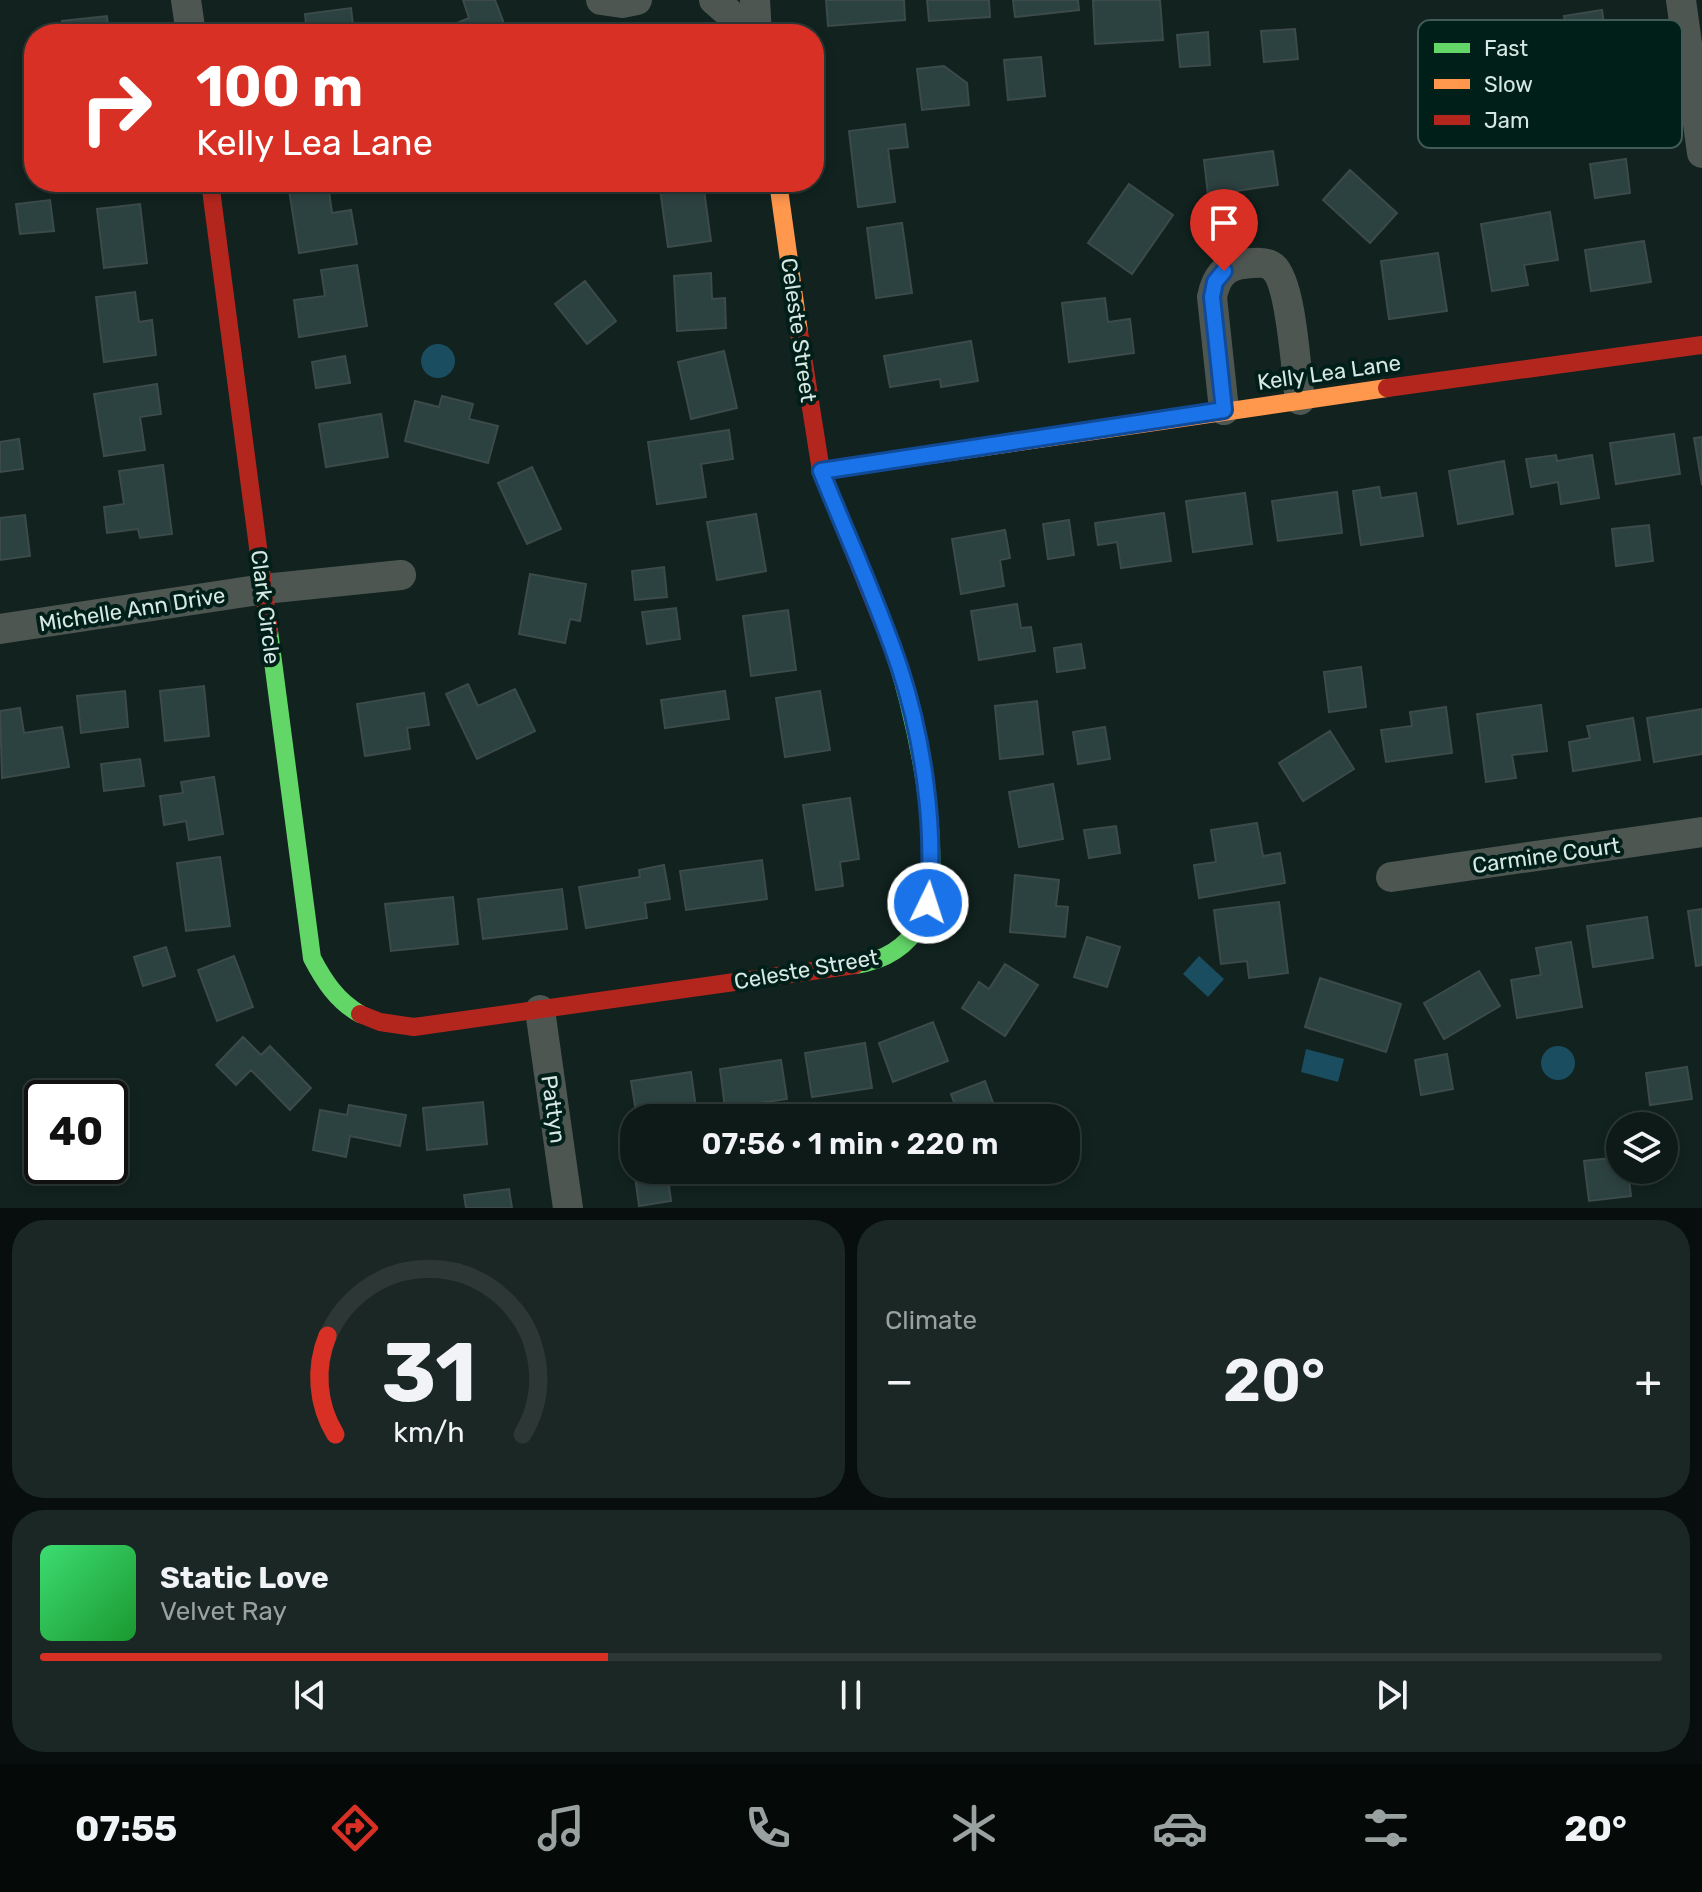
<!DOCTYPE html>
<html lang="en">
<head>
<meta charset="utf-8">
<style>
	:root { --surface:#0d1a17; --page:#1b2724; --text:#f1f3f6; --muted:#9aa1a1; --line:#2d3836; --accent:#d93025 }
	body { margin:0; font-family:Rubik,sans-serif; background:var(--page); color:var(--text); height:100vh; display:flex; flex-direction:column; font-size:30px; white-space:nowrap }
	* { box-sizing:border-box; margin:0 }
	p { font-size:26px; color:var(--muted) }
	.icon { flex:none; width:44px; height:44px; fill:none; stroke:currentColor; stroke-width:2; stroke-linecap:round; stroke-linejoin:round }
	.map { position:relative; height:1208px; overflow:hidden }
	.details { display:flex; flex-direction:column; gap:12px; padding:12px; background:#070e0d; flex:1 }
	.details>* { flex:none }
	.hud { position:absolute; left:24px; top:24px; width:800px; height:168px; border-radius:32px; box-shadow:0 4px 12px #0003,0 0 0 2px var(--line); background:#d93025; color:#fff; overflow:hidden }
	.controls { position:absolute; left:1606px; top:1112px; display:grid; gap:16px }
	.controls a { display:grid; place-items:center; width:72px; height:72px; border-radius:50%; background:var(--surface); box-shadow:0 4px 12px #0003,0 0 0 2px var(--line); font-size:40px }
	.speed { position:absolute; left:24px; top:1080px; display:flex; gap:16px; font-size:40px; font-weight:700; text-align:center }
	.speed>* { display:grid; place-content:center; width:104px; height:104px; border-radius:50%; background:var(--surface); box-shadow:0 4px 12px #0003,0 0 0 2px var(--line); line-height:1 }
	.speed .limit { border:4px solid #111; border-radius:12px; background:#fff; color:#111 }
	.pin { position:absolute; display:grid; place-items:center; width:68px; height:68px; color:#fff; margin:-82px -34px; border-radius:50% 50% 50% 0; rotate:-45deg; box-shadow:0 0 8px #0007 }
	.pin .icon { rotate:45deg }
	.me { position:absolute; width:88px; margin:-44px; rotate:4deg; stroke-linejoin:round; filter:drop-shadow(0 0 6px #0008) }
	.turn { display:flex; align-items:center; gap:28px; height:168px; padding:0 40px; font-size:36px }
	.turn .icon { width:104px; height:104px; stroke-width:2.5 }
	.turn b { display:block; font-size:56px; line-height:68px }
	.big { font-size:60px; font-weight:600; line-height:1.1 }
	.details .tile { flex:1; display:flex; flex-direction:column; justify-content:center; gap:12px; min-width:0; padding:0 28px; border-radius:32px; background:var(--page) }
	.details .dial { align-items:center; gap:0 }
	.dial svg { height:208px; overflow:visible; fill:none; stroke:var(--line); stroke-width:7; stroke-linecap:round; text-anchor:middle }
	.dial text { fill:var(--text); stroke:none }
	.song { display:flex; align-items:center; gap:24px }
	.cover { width:96px; height:96px; border-radius:12px; background:linear-gradient(135deg,hsl(140 70% 55%),hsl(130 70% 35%)) }
	.played { height:8px; border-radius:4px; background:linear-gradient(90deg,var(--accent) 35%,var(--line) 35%) }
	.keys { display:flex; justify-content:space-around; direction:ltr }
	.heat { display:flex; justify-content:space-between; align-items:center; font-size:44px; direction:ltr }
	.details .tiles { flex:1; display:grid; gap:12px; grid-template-columns:1fr 1fr }
	.tile:last-child { grid-column:span 2 }
	.trip { position:absolute; left:620px; top:1104px; width:460px; height:80px; border-radius:32px; background:var(--surface); box-shadow:0 4px 12px #0003,0 0 0 2px var(--line); font-weight:600; line-height:80px; text-align:center }
	.menu { display:flex; height:128px; justify-content:space-around; align-items:center; background:#050a09; color:var(--muted) }
	.menu .icon { width:56px; height:56px }
	.menu .current { color:var(--accent) }
	.menu b { font-size:36px; color:var(--text) }
	.map>svg:first-child { display:block }
	.water { fill:#1a4d5f }
	.building { fill:#2c4241; stroke:#3c4a49; stroke-width:2 }
	.lines { fill:none; stroke-linecap:round; stroke-linejoin:round }
	.street { stroke:#4e5652; stroke-width:30 }
	.fast { stroke:#63d668; stroke-width:18 }
	.slow { stroke:#ff974d; stroke-width:18 }
	.jam { stroke:#b3261e; stroke-width:18 }
	.route-casing { stroke:#114b97; stroke-width:20 }
	.route { stroke:#1a73e8; stroke-width:14 }
	.labels { text-anchor:middle; stroke-width:8; stroke-linejoin:round; paint-order:stroke }
	.street-label { font-size:22px; fill:#d7e8e3; stroke:#011f19 }
	.key { fill:#011f19; stroke:#415b56; stroke-width:2 }
	.key-label { font-size:22px; fill:#d7e8e3 }
</style>
</head>
<body>
<div class="map">
<svg width="1702" height="1208" viewBox="0 0 1702 1208">
	<rect width="100%" height="100%" fill="#11221f"/>
	<path class="water" d="M421 361a17 17 0 1 1 34 0a17 17 0 1 1-34 0Z
		M 1199,956 L 1224,979 L 1208,997 L 1183,974 Z
		M1541 1063a17 17 0 1 1 34 0a17 17 0 1 1-34 0Z
		M 1306,1049 L 1344,1059 L 1338,1082 L 1301,1072 Z"/>
	<path class="building" d="M 463,0 L 495,0 L 508,34 L 458,34 L 454,24 L 469,18 Z
		M 826,0 L 904,0 L 905,20 L 828,26 Z
		M 927,0 L 989,0 L 990,17 L 929,21 Z
		M 1013,0 L 1078,0 L 1079,10 L 1015,17 Z
		M 1093,0 L 1160,0 L 1163,40 L 1095,44 Z
		M 351,8 L 354,34 L 307,34 L 305,14 Z
		M 1602,10 L 1607,43 L 1570,49 L 1564,16 Z
		M 107,16 L 109,34 L 64,34 L 62,21 Z
		M 1295,29 L 1298,59 L 1264,62 L 1261,31 Z
		M 1208,32 L 1210,65 L 1180,67 L 1177,35 Z
		M 1041,57 L 1045,96 L 1008,100 L 1004,60 Z
		M 944,66 L 967,83 L 969,105 L 922,110 L 917,69 Z
		M 905,124 L 908,147 L 888,149 L 895,202 L 858,207 L 849,131 Z
		M 1273,151 L 1278,185 L 1208,195 L 1204,160 Z
		M 1626,159 L 1630,193 L 1595,198 L 1590,164 Z
		M 1350,170 L 1397,213 L 1370,243 L 1323,200 Z
		M 703,183 L 711,241 L 668,247 L 660,189 Z
		M 328,184 L 332,213 L 351,210 L 357,244 L 299,253 L 289,190 Z
		M 1129,184 L 1173,215 L 1132,274 L 1088,243 Z
		M 50,200 L 54,231 L 20,234 L 16,204 Z
		M 140,204 L 147,263 L 104,268 L 97,209 Z
		M 1550,212 L 1558,260 L 1524,265 L 1528,285 L 1492,291 L 1481,224 Z
		M 902,223 L 912,293 L 876,298 L 867,228 Z
		M 1644,241 L 1651,282 L 1591,291 L 1585,250 Z
		M 1438,253 L 1447,311 L 1389,319 L 1381,261 Z
		M 357,265 L 367,326 L 299,337 L 294,300 L 325,296 L 321,270 Z
		M 711,273 L 712,299 L 725,298 L 726,328 L 677,331 L 674,276 Z
		M 585,281 L 616,321 L 587,344 L 555,304 Z
		M 135,292 L 139,322 L 152,320 L 156,355 L 104,362 L 96,297 Z
		M 1105,298 L 1108,322 L 1130,319 L 1134,353 L 1069,362 L 1062,303 Z
		M 971,341 L 978,381 L 941,387 L 940,379 L 890,387 L 884,356 Z
		M 724,351 L 737,408 L 691,419 L 678,362 Z
		M 345,356 L 350,383 L 316,388 L 312,362 Z
		M 157,384 L 161,414 L 140,417 L 145,450 L 104,456 L 94,394 Z
		M 442,396 L 473,404 L 469,419 L 498,426 L 488,463 L 405,441 L 415,401 L 439,407 Z
		M 381,414 L 388,457 L 326,467 L 319,424 Z
		M 729,430 L 733,459 L 701,464 L 706,497 L 657,504 L 648,442 Z
		M 1674,434 L 1680,474 L 1616,484 L 1610,443 Z
		M 1702,437 L 1702,485 L 1694,438 Z
		M 19,439 L 23,469 L 0,472 L 0,442 Z
		M 1556,455 L 1557,461 L 1592,455 L 1599,498 L 1561,504 L 1558,482 L 1531,487 L 1526,459 Z
		M 1504,461 L 1513,514 L 1458,524 L 1449,471 Z
		M 163,465 L 172,534 L 140,538 L 138,529 L 107,533 L 104,507 L 124,504 L 119,471 Z
		M 532,467 L 561,529 L 527,544 L 498,483 Z
		M 1379,487 L 1381,498 L 1416,493 L 1423,536 L 1361,545 L 1353,491 Z
		M 1337,492 L 1342,533 L 1278,541 L 1272,501 Z
		M 1245,493 L 1252,544 L 1193,552 L 1186,501 Z
		M 1164,513 L 1171,561 L 1121,568 L 1117,542 L 1098,545 L 1095,523 Z
		M 756,514 L 766,571 L 717,580 L 707,522 Z
		M 25,515 L 30,556 L 0,560 L 0,518 Z
		M 1069,520 L 1074,555 L 1048,559 L 1043,524 Z
		M 1649,525 L 1653,561 L 1616,566 L 1612,529 Z
		M 1005,530 L 1010,558 L 1000,560 L 1004,586 L 961,594 L 952,539 Z
		M 664,567 L 667,597 L 635,600 L 632,571 Z
		M 530,574 L 586,584 L 580,621 L 570,619 L 565,643 L 519,634 Z
		M 1017,604 L 1021,628 L 1031,627 L 1035,651 L 979,660 L 971,611 Z
		M 676,608 L 680,639 L 647,644 L 642,612 Z
		M 788,610 L 796,670 L 751,676 L 743,616 Z
		M 1081,644 L 1085,668 L 1057,672 L 1054,648 Z
		M 1361,667 L 1366,707 L 1329,712 L 1324,672 Z
		M 468,684 L 478,706 L 515,689 L 535,731 L 477,759 L 446,694 Z
		M 204,686 L 209,736 L 165,741 L 160,691 Z
		M 125,691 L 128,727 L 81,733 L 77,696 Z
		M 725,691 L 729,719 L 665,728 L 661,700 Z
		M 820,691 L 830,750 L 785,757 L 776,698 Z
		M 424,693 L 429,725 L 407,728 L 410,749 L 365,756 L 357,704 Z
		M 1037,701 L 1043,754 L 1000,759 L 995,706 Z
		M 1541,705 L 1547,751 L 1512,755 L 1516,778 L 1486,782 L 1477,714 Z
		M 1446,707 L 1452,753 L 1386,762 L 1381,730 L 1412,726 L 1410,712 Z
		M 20,708 L 24,733 L 62,727 L 69,767 L 2,778 L 0,711 Z
		M 1702,709 L 1702,754 L 1654,762 L 1647,718 Z
		M 1633,718 L 1640,760 L 1573,771 L 1569,742 L 1590,738 L 1587,726 Z
		M 1105,727 L 1110,759 L 1078,764 L 1073,732 Z
		M 1330,731 L 1354,769 L 1303,801 L 1279,763 Z
		M 140,759 L 144,786 L 104,791 L 101,764 Z
		M 214,777 L 223,834 L 189,840 L 186,821 L 164,825 L 160,796 L 183,793 L 181,782 Z
		M 1053,784 L 1063,839 L 1019,847 L 1009,792 Z
		M 850,798 L 859,859 L 840,862 L 843,886 L 816,890 L 803,805 Z
		M 1257,823 L 1263,856 L 1280,853 L 1285,883 L 1199,898 L 1194,865 L 1216,862 L 1211,830 Z
		M 1116,826 L 1120,853 L 1089,858 L 1084,830 Z
		M 220,857 L 230,926 L 186,931 L 177,863 Z
		M 762,860 L 767,899 L 686,910 L 680,871 Z
		M 664,865 L 670,899 L 645,903 L 647,918 L 586,928 L 579,887 L 640,877 L 639,870 Z
		M 1015,875 L 1059,880 L 1056,906 L 1068,907 L 1065,937 L 1010,932 Z
		M 562,889 L 567,929 L 483,939 L 478,899 Z
		M 453,897 L 458,944 L 391,951 L 385,904 Z
		M 1279,902 L 1288,973 L 1249,978 L 1247,961 L 1221,964 L 1214,910 Z
		M 1702,909 L 1702,965 L 1696,966 L 1688,911 Z
		M 1647,917 L 1653,958 L 1593,967 L 1587,926 Z
		M 1087,937 L 1120,947 L 1107,987 L 1074,977 Z
		M 1571,942 L 1582,1007 L 1517,1018 L 1511,980 L 1541,975 L 1536,948 Z
		M 166,947 L 175,976 L 143,986 L 134,957 Z
		M 234,956 L 253,1007 L 217,1021 L 198,970 Z
		M 1005,964 L 1038,985 L 1005,1036 L 962,1008 L 979,982 L 989,989 Z
		M 1479,971 L 1500,1006 L 1444,1039 L 1424,1003 Z
		M 1320,978 L 1401,1004 L 1386,1052 L 1305,1027 Z
		M 933,1022 L 948,1061 L 893,1082 L 879,1043 Z
		M 243,1037 L 261,1055 L 270,1046 L 311,1088 L 290,1110 L 251,1070 L 236,1085 L 216,1065 Z
		M 865,1043 L 872,1088 L 812,1097 L 805,1053 Z
		M 1447,1054 L 1453,1089 L 1421,1095 L 1415,1060 Z
		M 781,1060 L 787,1099 L 725,1108 L 720,1069 Z
		M 1687,1067 L 1692,1099 L 1650,1105 L 1646,1073 Z
		M 691,1072 L 697,1115 L 637,1118 L 631,1081 Z
		M 985,1081 L 996,1111 L 978,1118 L 960,1118 L 951,1094 Z
		M 483,1102 L 487,1144 L 427,1150 L 423,1108 Z
		M 349,1105 L 406,1115 L 400,1146 L 350,1136 L 346,1157 L 313,1150 L 320,1110 L 347,1115 Z
		M 1620,1157 L 1620,1170 L 1628,1170 L 1631,1196 L 1589,1201 L 1584,1161 Z
		M 718,1170 L 749,1170 L 750,1175 L 719,1179 Z
		M 815,1170 L 855,1170 L 856,1177 L 816,1181 Z
		M 667,1172 L 671,1201 L 639,1206 L 635,1176 Z
		M 509,1189 L 512,1208 L 466,1208 L 464,1195 Z"/>
	<g class="lines">
		<path class="street" d="M 186,0 L 191,34
			M 601,0 L 622,3 L 637,0
			M 714,0 L 753,34
			M 755,0 L 757,34
			M 1681,0 L 1702,153
			M 1224,410 L 1212,297 C 1216,278 1223,267 1243,264 C 1252,263 1266,261 1273,267 C 1292,283 1296,374 1300,400
			M 0,629 L 264,589 L 401,575
			M 1391,877 L 1702,832
			M 540,1010 L 568,1208"/>
		<path class="fast" d="M 269,631 L 312,958 C 324,981 337,1001 360,1014
			M 855,965 C 882,961 906,949 920,923 C 950,865 913,700 889,639"/>
		<path class="slow" d="M 778,182 L 799,332
			M 821,471 L 1387,388"/>
		<path class="jam" d="M 210,182 L 269,631
			M 799,332 L 821,471 L 889,639
			M 1387,388 L 1702,345
			M 360,1014 L 380,1022 L 414,1027 L 855,965"/>
	</g>
	<g class="lines">
		<g class="route-casing">
			<path id="route" d="M 928,903 C 936,829 923,739 900,669 C 878,602 847,536 821,471 L 1224,410 L 1212,297 L 1215,282 L 1224,271"/>
		</g>
		<use href="#route" class="route"/>
	</g>
	<g class="labels">
		<g class="street-label">
			<text transform="translate(799 330) rotate(82)" y="8">Celeste Street</text>
			<text transform="translate(1329 372) rotate(-8)" y="8">Kelly Lea Lane</text>
			<text transform="translate(266 607) rotate(83)" y="8">Clark Circle</text>
			<text transform="translate(132 609) rotate(-9)" y="8">Michelle Ann Drive</text>
			<text transform="translate(1546 855) rotate(-8)" y="8">Carmine Court</text>
			<text transform="translate(806 969) rotate(-10)" y="8">Celeste Street</text>
			<text transform="translate(554 1109) rotate(82)" y="8">Pattyn</text>
		</g>
	</g>
	<rect x="1418" y="20" width="264" height="128" rx="12" class="key"/>
	<rect x="1434" y="43" width="36" height="10" fill="#63d668"/>
	<rect x="1434" y="79" width="36" height="10" fill="#ff974d"/>
	<rect x="1434" y="115" width="36" height="10" fill="#b3261e"/>
	<g class="key-label">
		<text x="1484" y="56">Fast</text>
		<text x="1484" y="92">Slow</text>
		<text x="1484" y="128">Jam</text>
	</g>
</svg>
<div class="controls">
<a><svg class="icon" aria-label="layers" viewBox="0 0 24 24"><path d="M12 4l9 5-9 5-9-5zM3 14l9 5 9-5"/></svg></a>
</div>
<div class="speed"><div class="limit">40</div></div>
<div class="pin" style="left:1224px;top:271px;background:#d93025"><svg class="icon" aria-label="arrive" viewBox="0 0 24 24"><path d="M6 21V4h12l-3 4 3 4H6"/></svg></div>
<svg class="me" style="left:928px;top:903px" viewBox="-20 -20 40 40"><circle r="17" fill="#1a73e8" stroke="#fff" stroke-width="3"/><path d="M0-11L8 9 0 5-8 9z" fill="#fff"/></svg>
<div class="trip">07:56 · 1 min · 220 m</div>
<div class="hud">
<div class="turn"><svg class="icon" aria-label="right" viewBox="0 0 24 24"><path d="M7 20v-9h11M14 6l5 5-5 5"/></svg><div><b>100 m</b>Kelly Lea Lane</div></div>
</div>
</div>
<section class="details">
<div class="tiles">
<div class="tile dial"><svg viewBox="0 0 100 80">
<path d="M14 69A42 42 0 1 1 86 69"/>
<path d="M14 69A42 42 0 0 1 11 31" stroke="#d93025"/>
<text x="50" y="56" font-size="32" font-weight="700">31</text>
<text x="50" y="72" font-size="11">km/h</text>
</svg></div>
<div class="tile"><p>Climate</p>
<div class="heat"><a>−</a><b class="big">20°</b><a>+</a></div>
</div>
<div class="tile">
<div class="song"><i class="cover"></i><div><b>Static Love</b><p>Velvet Ray</p></div></div>
<div class="played"></div>
<div class="keys"><svg class="icon" aria-label="previous" viewBox="0 0 24 24"><path d="M18 5L8 12l10 7zM5 5v14"/></svg><svg class="icon" aria-label="pause" viewBox="0 0 24 24"><path d="M8 5v14M16 5v14"/></svg><svg class="icon" aria-label="next" viewBox="0 0 24 24"><path d="M6 5l10 7-10 7zM19 5v14"/></svg></div>
</div>
</div>
</section>
<nav class="menu">
<b>07:55</b>
<svg class="icon current" aria-label="directions" viewBox="0 0 24 24"><path d="M12 3l9 9-9 9-9-9zM9 14v-3h6M13 9l2 2-2 2"/></svg>
<svg class="icon" aria-label="music" viewBox="0 0 24 24"><path d="M9 18V5l10-2v13"/><circle cx="6" cy="18" r="3"/><circle cx="16" cy="16" r="3"/></svg>
<svg class="icon" aria-label="phone" viewBox="0 0 24 24"><path d="M5 4h4l2 5-3 2q2 4 5 5l2-3 5 2v4C11 20 4 13 5 4z"/></svg>
<svg class="icon" aria-label="climate" viewBox="0 0 24 24"><path d="M12 3v18M4 7l16 10M4 17L20 7"/></svg>
<svg class="icon" aria-label="car" viewBox="0 0 24 24"><path d="M5 17H2v-5l4-1 3-4h7l3 4 3 1v5h-3M9 17h6M6 11h13"/><circle cx="7" cy="17" r="2"/><circle cx="17" cy="17" r="2"/></svg>
<svg class="icon" aria-label="filters" viewBox="0 0 24 24"><path d="M4 7h16M4 17h16"/><circle cx="9" cy="7" r="2"/><circle cx="15" cy="17" r="2"/></svg>
<b>20°</b>
</nav>
</body>
</html>
